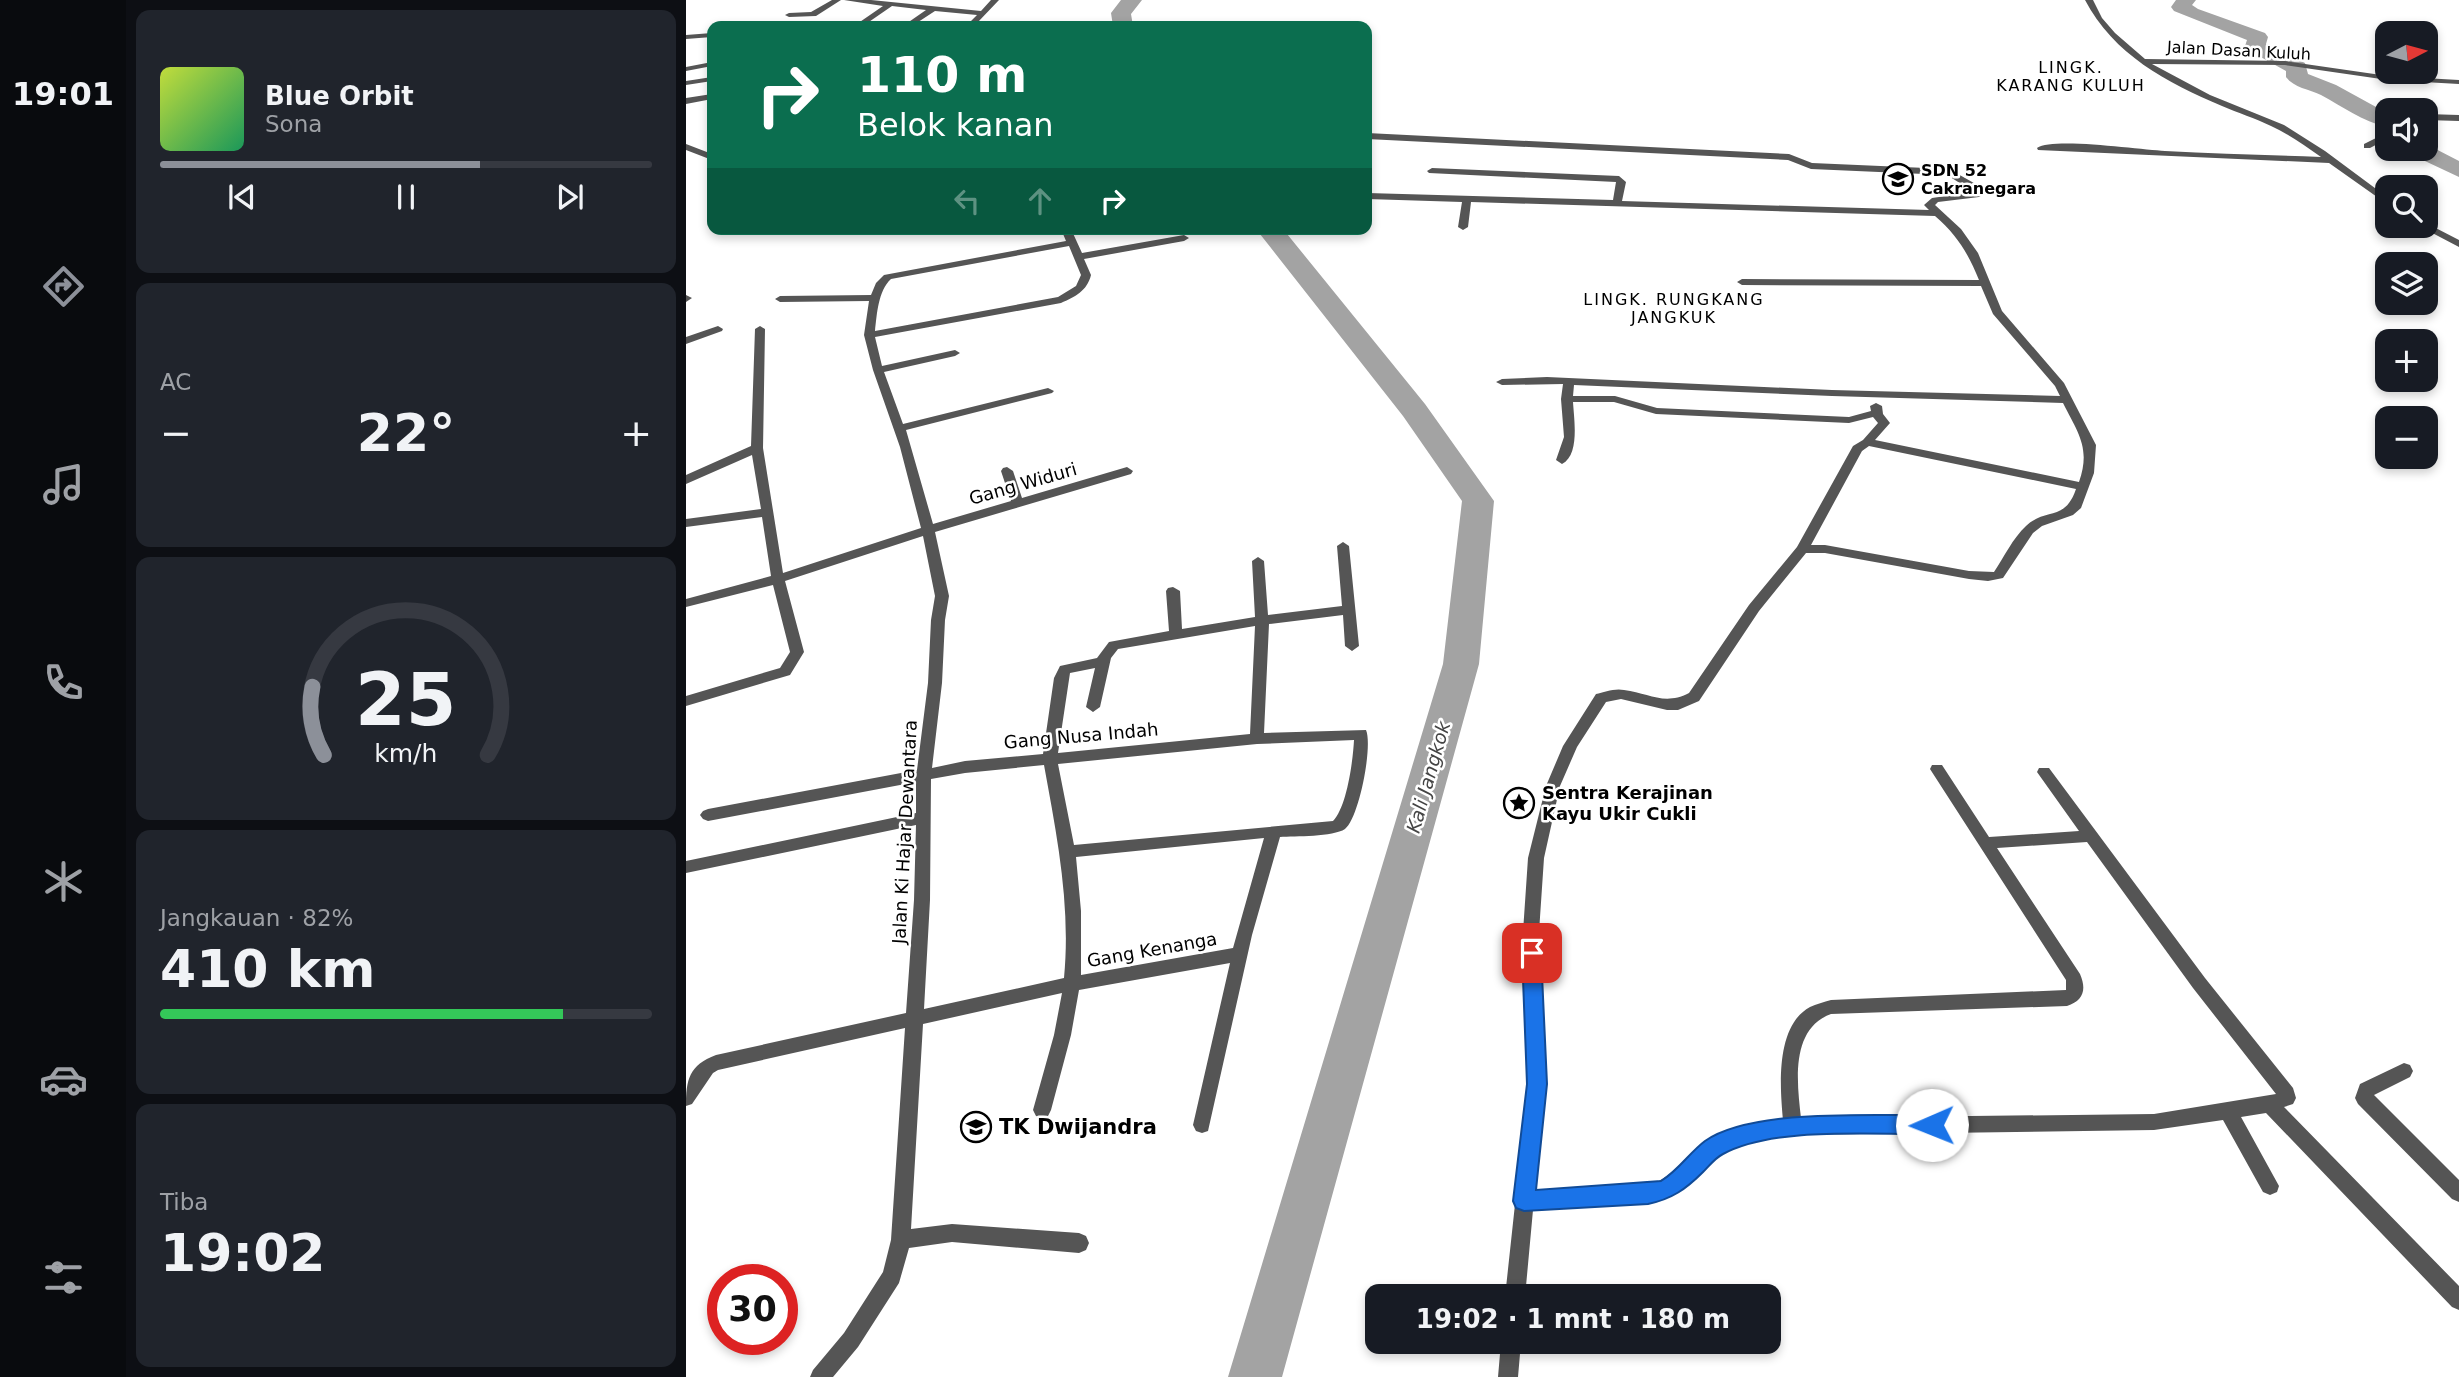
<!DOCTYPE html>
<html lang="id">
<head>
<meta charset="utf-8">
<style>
	:root { --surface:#171b24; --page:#20242c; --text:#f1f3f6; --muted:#9ea1a6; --line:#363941; --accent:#8c9099 }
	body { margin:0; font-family:"DejaVu Sans",sans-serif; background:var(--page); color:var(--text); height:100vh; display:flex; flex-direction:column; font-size:26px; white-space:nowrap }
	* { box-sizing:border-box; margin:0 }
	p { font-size:23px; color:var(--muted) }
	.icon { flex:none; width:38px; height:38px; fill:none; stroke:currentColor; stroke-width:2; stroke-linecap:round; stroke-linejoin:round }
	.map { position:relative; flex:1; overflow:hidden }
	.details { display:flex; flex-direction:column; gap:10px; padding:10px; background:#0d0f14; width:560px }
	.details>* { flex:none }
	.top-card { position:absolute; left:21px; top:21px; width:665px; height:214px; border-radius:14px; box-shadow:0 4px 10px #0003; background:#0b6e4f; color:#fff; overflow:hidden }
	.needle { width:46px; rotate:84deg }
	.buttons { position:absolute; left:1689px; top:21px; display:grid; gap:14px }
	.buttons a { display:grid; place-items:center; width:63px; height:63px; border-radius:14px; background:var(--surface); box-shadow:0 4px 10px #0003; font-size:35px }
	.speed { position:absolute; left:21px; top:1264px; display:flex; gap:14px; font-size:35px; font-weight:700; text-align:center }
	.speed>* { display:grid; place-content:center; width:91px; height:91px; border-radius:50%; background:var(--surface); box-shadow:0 4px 10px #0003; line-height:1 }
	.speed .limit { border:10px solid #d22; background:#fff; color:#111 }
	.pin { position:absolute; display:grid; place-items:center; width:60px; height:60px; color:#fff; margin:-30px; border-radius:14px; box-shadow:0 4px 10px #0006 }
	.me { position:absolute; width:77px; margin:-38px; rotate:269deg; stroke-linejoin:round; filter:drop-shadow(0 0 5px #0008) }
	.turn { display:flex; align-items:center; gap:24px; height:147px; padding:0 35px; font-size:32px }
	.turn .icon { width:91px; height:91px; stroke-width:2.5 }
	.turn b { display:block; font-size:49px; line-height:60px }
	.lanes { display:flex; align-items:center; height:66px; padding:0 35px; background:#0003; justify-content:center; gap:35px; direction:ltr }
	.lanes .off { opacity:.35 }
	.big { font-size:52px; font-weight:800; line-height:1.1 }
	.details .card { flex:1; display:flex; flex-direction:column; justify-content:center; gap:10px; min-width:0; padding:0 24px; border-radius:14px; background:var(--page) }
	.details .dial { align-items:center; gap:0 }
	.dial svg { height:182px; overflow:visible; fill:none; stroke:var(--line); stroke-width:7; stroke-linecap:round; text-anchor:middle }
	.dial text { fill:var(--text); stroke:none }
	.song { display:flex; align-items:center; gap:21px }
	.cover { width:84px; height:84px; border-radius:10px; background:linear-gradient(135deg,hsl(70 70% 55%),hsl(150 70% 35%)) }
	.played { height:7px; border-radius:4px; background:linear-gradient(90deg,var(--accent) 65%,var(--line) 65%) }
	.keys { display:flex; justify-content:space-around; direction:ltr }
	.heat { display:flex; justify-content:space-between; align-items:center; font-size:38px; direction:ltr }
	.charge { height:10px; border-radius:5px; background:linear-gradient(90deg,#34c759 82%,var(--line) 0) }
	.trip { position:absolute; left:679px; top:1284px; width:416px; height:70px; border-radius:14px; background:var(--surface); box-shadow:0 4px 10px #0003; font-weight:800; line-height:70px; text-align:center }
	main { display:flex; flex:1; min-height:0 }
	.tab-bar { display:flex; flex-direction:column; width:126px; justify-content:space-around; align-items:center; background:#090b0e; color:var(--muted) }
	.tab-bar .icon { width:49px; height:49px }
	.tab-bar .current { color:var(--accent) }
	.tab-bar b { font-size:32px; color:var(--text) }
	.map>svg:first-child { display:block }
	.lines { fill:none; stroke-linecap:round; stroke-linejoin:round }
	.river { fill:#a3a3a3; fill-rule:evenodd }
	.minor { fill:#555; fill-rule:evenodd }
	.route { fill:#1a73e8; stroke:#114b97; stroke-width:2 }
	.labels { text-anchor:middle; stroke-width:5; stroke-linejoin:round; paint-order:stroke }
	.far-street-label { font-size:16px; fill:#000; stroke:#fff }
	.far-neighbourhood-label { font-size:16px; letter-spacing:2px; fill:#000; stroke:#fff }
	.far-poi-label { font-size:16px; font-weight:bold; fill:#000; stroke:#fff; text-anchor:start }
	.street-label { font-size:18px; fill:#000; stroke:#fff }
	.poi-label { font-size:18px; font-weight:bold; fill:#000; stroke:#fff; text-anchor:start }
	.water-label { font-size:19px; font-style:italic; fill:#444; stroke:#fff }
	.near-poi-label { font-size:21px; font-weight:bold; fill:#000; stroke:#fff; text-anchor:start }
</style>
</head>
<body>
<main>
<nav class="tab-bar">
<b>19:01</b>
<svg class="icon current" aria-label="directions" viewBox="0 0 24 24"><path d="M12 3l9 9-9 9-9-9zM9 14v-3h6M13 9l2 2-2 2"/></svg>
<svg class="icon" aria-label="music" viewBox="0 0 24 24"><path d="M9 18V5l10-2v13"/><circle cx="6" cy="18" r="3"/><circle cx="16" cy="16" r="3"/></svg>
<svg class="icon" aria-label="phone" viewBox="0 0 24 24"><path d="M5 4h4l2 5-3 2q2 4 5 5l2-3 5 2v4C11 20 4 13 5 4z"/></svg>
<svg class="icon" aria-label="climate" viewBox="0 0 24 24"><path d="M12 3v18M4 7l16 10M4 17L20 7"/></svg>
<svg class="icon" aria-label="car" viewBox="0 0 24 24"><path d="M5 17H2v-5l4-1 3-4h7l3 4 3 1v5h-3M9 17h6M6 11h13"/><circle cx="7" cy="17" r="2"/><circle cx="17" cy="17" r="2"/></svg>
<svg class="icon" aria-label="filters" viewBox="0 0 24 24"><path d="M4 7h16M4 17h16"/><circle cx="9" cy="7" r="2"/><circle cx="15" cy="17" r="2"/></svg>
</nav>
<section class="details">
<div class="card">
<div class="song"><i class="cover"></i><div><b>Blue Orbit</b><p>Sona</p></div></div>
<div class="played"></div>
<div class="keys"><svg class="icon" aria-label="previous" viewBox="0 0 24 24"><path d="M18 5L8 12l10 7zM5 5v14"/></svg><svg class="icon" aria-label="pause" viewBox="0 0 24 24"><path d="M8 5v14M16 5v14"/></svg><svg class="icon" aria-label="next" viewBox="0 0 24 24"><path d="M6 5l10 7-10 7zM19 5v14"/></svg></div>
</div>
<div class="card"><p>AC</p>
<div class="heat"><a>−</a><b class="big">22°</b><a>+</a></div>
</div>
<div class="card dial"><svg viewBox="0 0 100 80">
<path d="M14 69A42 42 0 1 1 86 69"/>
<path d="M14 69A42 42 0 0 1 9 39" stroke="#8c9099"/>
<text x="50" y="56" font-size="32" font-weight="700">25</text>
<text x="50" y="72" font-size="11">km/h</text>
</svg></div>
<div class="card"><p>Jangkauan · 82%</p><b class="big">410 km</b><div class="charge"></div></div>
<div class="card"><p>Tiba</p><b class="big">19:02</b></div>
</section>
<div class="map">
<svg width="1773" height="1377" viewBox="0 0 1773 1377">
	<rect width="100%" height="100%" fill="#fff"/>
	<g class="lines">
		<path class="river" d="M 435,0 L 456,0 L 445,14 L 447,26 L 427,26 L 425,13 Z
			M 1490,0 L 1510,0 L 1506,5 L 1512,9 L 1579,33 L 1582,37 L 1580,44 L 1619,63 L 1622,74 L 1650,85 L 1701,113 L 1701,127 C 1676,121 1657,107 1635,95 C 1623,89 1608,88 1600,77 L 1600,71 L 1562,50 L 1559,46 L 1561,40 L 1488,11 L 1485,7 Z
			M 1740,144 L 1773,161 L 1773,177 L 1724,154 L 1720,149 L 1740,149 Z
			M 570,229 L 597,229 L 739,404 L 808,501 L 793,664 L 596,1377 L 542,1377 L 757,664 L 776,501 L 717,416 Z"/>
		<path class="minor" d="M 146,0 L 155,0 L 130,16 L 103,17 L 99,15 L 103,13 L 125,12 Z
			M 158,0 L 185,0 L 295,11 L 305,0 L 313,0 L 292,22 L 325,24 L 329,26 L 286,26 L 282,24 L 291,15 L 249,11 L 226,26 L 217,26 L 240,10 L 206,6 L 177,26 L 168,26 L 197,6 Z
			M 1399,0 L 1407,0 L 1416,18 L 1429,33 L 1459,59 L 1599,61 L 1702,76 L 1773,80 L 1773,84 L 1702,80 L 1599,65 L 1466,64 L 1524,95 L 1598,125 L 1639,151 L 1701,197 L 1701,204 L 1643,163 L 1352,150 L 1351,148 C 1368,137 1454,150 1479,151 C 1531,154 1583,155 1635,157 C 1619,146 1603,134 1585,126 C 1569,118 1552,113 1536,106 C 1481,83 1427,54 1399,0 Z
			M 26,33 L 26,37 L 0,39 L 0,35 Z
			M 26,62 L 26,66 L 0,71 L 0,67 Z
			M 26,77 L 26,81 L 0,85 L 0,81 Z
			M 26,94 L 26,99 L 0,104 L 0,98 Z
			M 1740,114 L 1773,115 L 1773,121 L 1740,120 Z
			M 1701,119 L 1699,140 L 1684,148 L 1678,148 L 1678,144 L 1692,137 L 1697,122 Z
			M 681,133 L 1103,154 L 1126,163 L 1263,169 L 1295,187 L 1298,194 L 1293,197 L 1252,202 L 1249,205 L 1275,229 L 1292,253 L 1316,311 L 1378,383 L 1410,445 L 1408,473 L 1395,508 L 1387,515 L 1356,526 L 1347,533 L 1317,578 L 1302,581 L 1283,579 L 1139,553 L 1120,553 L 1073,611 L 1013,701 L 992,710 L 981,710 L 935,699 L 920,702 L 891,747 L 874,786 L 858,858 L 853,932 L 860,1084 L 849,1191 L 962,1185 C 986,1179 995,1160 1014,1146 C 1038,1128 1069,1125 1097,1120 C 1094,1088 1089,1026 1124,1007 C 1130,1004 1138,1002 1145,1000 L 1380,990 L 1380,980 L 1244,769 L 1246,765 L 1256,765 L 1303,837 L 1393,831 L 1351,772 L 1353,768 L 1363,768 L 1519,978 L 1607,1088 L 1610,1098 L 1607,1104 L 1598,1107 L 1773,1286 L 1773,1310 L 1766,1307 L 1580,1113 L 1555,1117 L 1593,1186 L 1591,1192 L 1584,1195 L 1577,1192 L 1537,1120 L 1468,1130 L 1107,1135 C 1083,1140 1054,1140 1033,1154 C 1003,1174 1003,1193 962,1203 L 847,1210 L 839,1297 L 819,1297 L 842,1084 L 837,932 L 842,858 L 860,786 L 877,746 L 910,694 C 918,692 929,688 938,690 C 963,693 978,706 1003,693 L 1063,605 L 1111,547 L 1167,446 L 1177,440 L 1192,423 L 1187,417 L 1163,423 L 970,414 L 928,402 L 887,402 C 888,419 894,455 876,464 L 870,460 L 878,437 L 875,399 L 877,384 L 816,385 L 810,382 L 816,379 L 861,377 L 1146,390 L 1374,396 L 1369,386 L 1307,314 L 1295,286 L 1056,285 L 1051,282 L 1056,279 L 1293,280 C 1282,253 1271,235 1249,216 L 785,202 L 782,227 L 777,230 L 772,227 L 776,202 L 681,199 L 681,193 L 927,200 L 930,182 L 743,173 L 741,171 L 746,168 L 933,176 L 940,182 L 936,201 L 1243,210 L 1238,205 L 1246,198 L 1288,192 L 1261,175 L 1125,169 L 1102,160 L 681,139 ZM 888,385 L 1146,396 L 1377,403 C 1392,433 1405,448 1393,482 L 1189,440 L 1204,423 L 1197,414 L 1196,406 L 1190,403 L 1184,406 L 1185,411 L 1163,417 L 971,408 L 929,396 L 887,396 ZM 1183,446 L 1390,489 C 1379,522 1360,507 1340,526 C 1327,538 1318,557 1308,572 L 1283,571 L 1139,545 L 1125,545 L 1176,451 ZM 1401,842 L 1507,988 L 1590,1094 L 1468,1114 L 1115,1118 C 1111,1083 1104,1029 1145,1014 L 1381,1006 C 1397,1001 1401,990 1394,974 L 1311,848 Z
			M 0,144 L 26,154 L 26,160 L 0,150 Z
			M 1740,223 L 1773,240 L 1773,247 L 1733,226 L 1740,226 Z
			M 375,229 L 385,229 L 396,253 L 498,235 L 503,238 L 498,241 L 398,259 L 405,275 C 401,291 389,297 375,303 L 189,337 L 196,366 L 269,350 L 274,353 L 269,356 L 198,372 L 217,424 L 362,388 L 368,391 L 366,393 L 220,430 L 247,524 L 325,501 L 315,471 L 317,468 L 321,467 L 327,471 L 336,498 L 441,467 L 447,471 L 445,474 L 249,532 L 263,596 L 259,620 L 256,683 L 246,768 L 279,761 L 357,754 L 368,678 L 374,666 L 411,658 L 423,642 L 483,631 L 480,591 L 482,588 L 487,587 L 494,591 L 496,629 L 569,617 L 566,561 L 572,557 L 578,561 L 582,615 L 656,606 L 651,546 L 657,542 L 663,546 L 673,646 L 666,651 L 659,646 L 657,615 L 583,624 L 578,733 L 680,730 C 687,746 673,818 659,829 C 647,837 609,836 594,837 L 566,935 L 522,1131 L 516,1133 L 510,1131 L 507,1125 L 544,963 L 393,990 L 385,1035 L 365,1110 L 362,1116 L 356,1118 L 350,1116 L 347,1110 L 368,1035 L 376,993 L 237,1024 L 225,1229 L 266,1224 L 393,1233 L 400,1236 L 403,1243 L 400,1250 L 393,1253 L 266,1242 L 223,1248 L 213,1283 L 172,1347 L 147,1377 L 124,1377 L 127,1370 L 158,1333 L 197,1272 L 205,1240 L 219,1028 L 32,1070 L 27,1073 L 6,1104 L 0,1106 C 0,1080 3,1065 30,1055 L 220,1013 L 228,900 L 230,825 L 0,873 L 0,861 L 230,813 L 230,782 L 22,821 L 17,819 L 14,815 L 17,811 L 22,809 L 231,770 L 242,683 L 245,620 L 249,596 L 237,536 L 99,581 L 118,652 L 104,675 L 0,706 L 0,696 L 94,668 L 104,652 L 87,585 L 0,607 L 0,599 L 85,576 L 76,517 L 0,527 L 0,519 L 75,509 L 66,455 L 0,484 L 0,475 L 65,446 L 69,329 L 74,326 L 79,329 L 77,448 L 97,573 L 235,528 L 214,447 L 187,370 L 178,335 L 183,301 L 94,302 L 89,299 L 94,296 L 185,295 L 190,283 L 198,275 L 380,241 ZM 383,246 L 395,275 L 390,286 L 372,297 L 189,331 C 191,314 192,291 205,279 ZM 569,626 L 564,734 L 372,753 L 384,673 L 409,668 L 400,707 L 407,712 L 414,707 L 425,658 L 432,649 ZM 668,740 C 667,760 661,807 647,821 L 388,845 L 372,764 L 571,744 ZM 358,765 C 371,836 385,906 378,978 L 238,1009 L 244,900 L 245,779 L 279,773 ZM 578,838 L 547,948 L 395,975 L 395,911 L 390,857 Z
			M 0,295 L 6,298 L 0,302 Z
			M 32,326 L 37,329 L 36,331 L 0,344 L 0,337 Z
			M 1718,1063 L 1724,1065 L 1727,1071 L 1724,1077 L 1688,1095 L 1773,1180 L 1773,1202 L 1766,1199 L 1672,1104 L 1669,1098 L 1674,1084 Z
			M 815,1342 L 835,1342 L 832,1377 L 812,1377 Z"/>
	</g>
	<path class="route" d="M 846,945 L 852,948 L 855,953 L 861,1084 L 850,1190 L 975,1181 C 993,1170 1003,1153 1019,1141 C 1066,1108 1188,1116 1246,1115 L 1253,1118 L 1256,1125 L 1253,1132 L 1246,1134 C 1187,1135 1089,1126 1037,1154 C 1029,1158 1023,1166 1017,1172 C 1000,1189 986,1199 962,1204 L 838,1211 L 830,1208 L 827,1201 L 841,1084 L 836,953 L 839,948 Z"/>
	<defs>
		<g id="school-ring" transform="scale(1.575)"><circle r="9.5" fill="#fff" stroke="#000" stroke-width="1.5"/><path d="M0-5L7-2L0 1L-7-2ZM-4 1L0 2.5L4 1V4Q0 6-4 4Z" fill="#000"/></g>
		<g id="sight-ring" transform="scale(1.575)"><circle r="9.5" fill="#fff" stroke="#000" stroke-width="1.5"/><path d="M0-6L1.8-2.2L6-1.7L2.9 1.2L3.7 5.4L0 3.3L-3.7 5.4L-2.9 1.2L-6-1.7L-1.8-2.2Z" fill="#000"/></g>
	</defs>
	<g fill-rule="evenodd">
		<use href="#school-ring" x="1212" y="179"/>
		<use href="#sight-ring" x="833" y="803"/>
		<use href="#school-ring" x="290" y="1127"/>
	</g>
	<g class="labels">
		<g class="far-street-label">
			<text transform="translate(1553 50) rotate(3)" y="6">Jalan Dasan Kuluh</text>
		</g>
		<g class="far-neighbourhood-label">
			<text x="1385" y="73">LINGK.<tspan x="1385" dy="18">KARANG KULUH</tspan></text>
			<text x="988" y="305">LINGK. RUNGKANG<tspan x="988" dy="18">JANGKUK</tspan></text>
		</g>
		<g class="far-poi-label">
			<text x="1235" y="176">SDN 52<tspan x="1235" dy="18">Cakranegara</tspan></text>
		</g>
		<g class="street-label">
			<text transform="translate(337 484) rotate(-16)" y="6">Gang Widuri</text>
			<text transform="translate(395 736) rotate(-5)" y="6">Gang Nusa Indah</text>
			<text transform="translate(219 832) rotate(-87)" y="6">Jalan Ki Hajar Dewantara</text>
			<text transform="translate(466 950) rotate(-10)" y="6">Gang Kenanga</text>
		</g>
		<g class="poi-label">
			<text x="856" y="799">Sentra Kerajinan<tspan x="856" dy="21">Kayu Ukir Cukli</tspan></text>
		</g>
		<g class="water-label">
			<text transform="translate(742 777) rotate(-74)" y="7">Kali Jangkok</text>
		</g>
		<g class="near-poi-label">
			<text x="313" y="1134">TK Dwijandra</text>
		</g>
	</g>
</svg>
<div class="buttons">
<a><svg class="needle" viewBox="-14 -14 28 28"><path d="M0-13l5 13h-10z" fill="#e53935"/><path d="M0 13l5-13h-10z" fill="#9ea1a6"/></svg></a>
<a><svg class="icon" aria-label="sound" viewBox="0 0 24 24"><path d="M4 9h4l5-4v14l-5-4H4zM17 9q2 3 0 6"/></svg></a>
<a><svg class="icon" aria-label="search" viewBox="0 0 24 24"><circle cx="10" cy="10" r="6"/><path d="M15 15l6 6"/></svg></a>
<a><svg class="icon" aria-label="layers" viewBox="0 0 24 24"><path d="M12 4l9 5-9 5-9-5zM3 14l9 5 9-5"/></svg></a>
<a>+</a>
<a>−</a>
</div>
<div class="speed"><div class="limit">30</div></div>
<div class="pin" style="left:846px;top:953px;background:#d93025"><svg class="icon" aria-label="arrive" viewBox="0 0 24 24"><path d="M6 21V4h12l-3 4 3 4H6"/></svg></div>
<svg class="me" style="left:1246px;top:1125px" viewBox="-20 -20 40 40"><circle r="19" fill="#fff"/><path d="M0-13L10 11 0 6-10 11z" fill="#1a73e8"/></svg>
<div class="trip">19:02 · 1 mnt · 180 m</div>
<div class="top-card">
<div class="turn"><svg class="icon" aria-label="right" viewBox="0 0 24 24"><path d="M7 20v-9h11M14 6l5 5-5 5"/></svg><div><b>110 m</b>Belok kanan</div></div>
<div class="lanes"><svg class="icon off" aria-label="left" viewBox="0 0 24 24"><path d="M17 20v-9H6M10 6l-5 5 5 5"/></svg><svg class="icon off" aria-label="ahead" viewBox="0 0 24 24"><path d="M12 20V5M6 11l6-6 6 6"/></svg><svg class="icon" aria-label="right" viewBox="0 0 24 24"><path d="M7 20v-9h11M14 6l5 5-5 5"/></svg></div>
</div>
</div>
</main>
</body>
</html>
